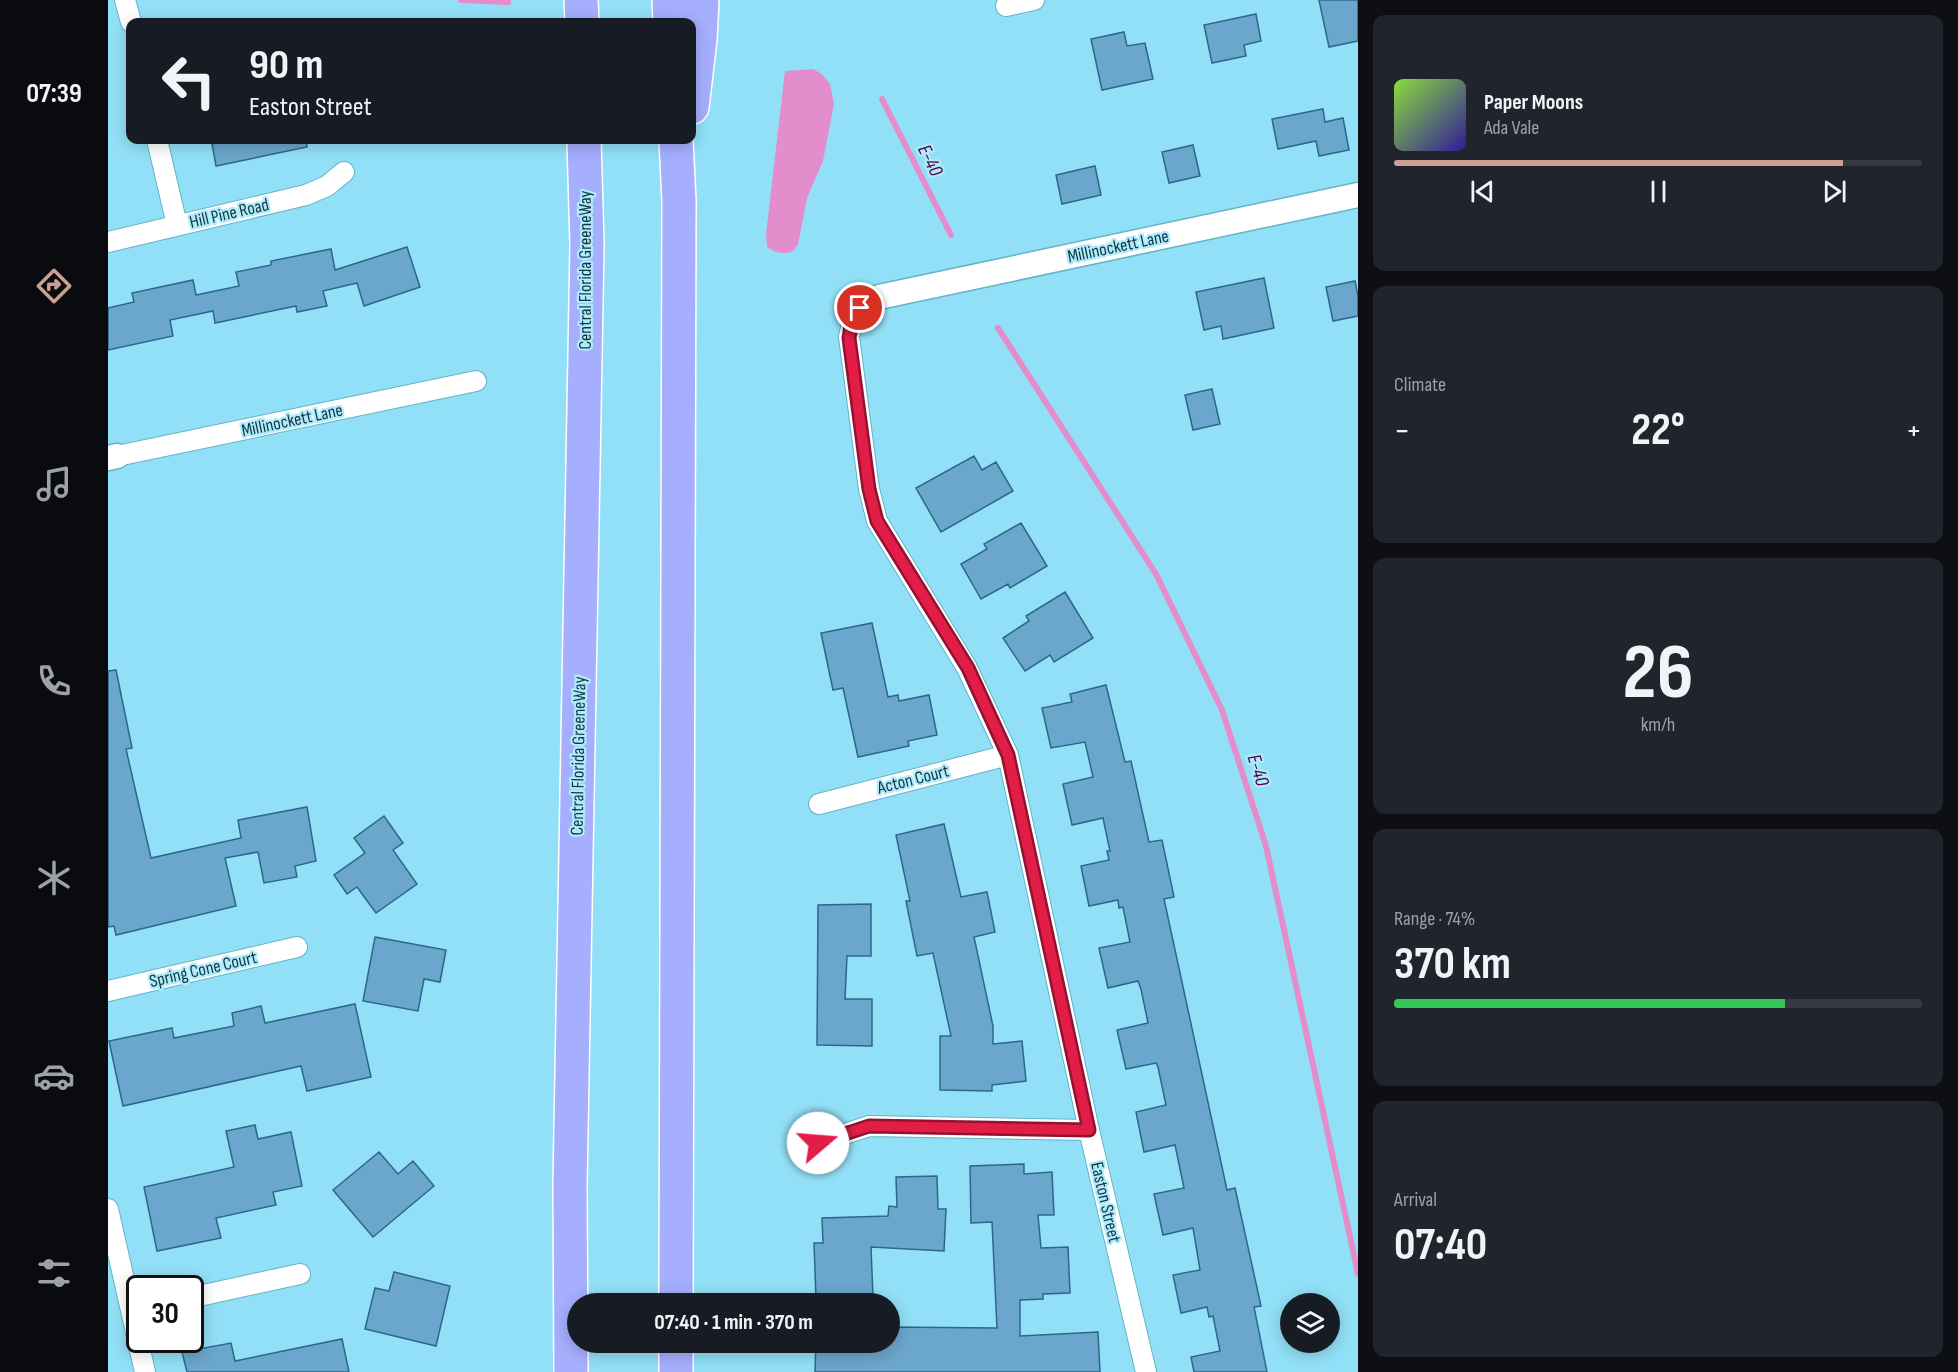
<!DOCTYPE html>
<html lang="en">
<head>
<meta charset="utf-8">
<style>
	:root { --surface:#171b24; --page:#20242c; --text:#f1f3f6; --muted:#9ea1a6; --line:#363941; --accent:#cd9f92 }
	body { margin:0; font-family:"Sofia Sans Condensed",sans-serif; background:var(--page); color:var(--text); height:100vh; display:flex; flex-direction:column; font-size:22px; white-space:nowrap }
	* { box-sizing:border-box; margin:0 }
	p { font-size:20px; color:var(--muted) }
	.icon { flex:none; width:33px; height:33px; fill:none; stroke:currentColor; stroke-width:2; stroke-linecap:round; stroke-linejoin:round }
	.map { position:relative; flex:1; overflow:hidden }
	.sheet { display:flex; flex-direction:column; gap:15px; padding:15px; background:#0d0f14; width:600px }
	.sheet>* { flex:none }
	.hud { position:absolute; left:18px; top:18px; width:570px; height:126px; border-radius:12px; box-shadow:0 3px 15px #0003; background:#171b24; color:var(--text); overflow:hidden }
	.fabs { position:absolute; left:1172px; top:1293px; display:grid; gap:12px }
	.fabs a { display:grid; place-items:center; width:60px; height:60px; border-radius:50%; background:var(--surface); box-shadow:0 3px 15px #0003; font-size:30px }
	.speed { position:absolute; left:18px; top:1275px; display:flex; gap:12px; font-size:30px; font-weight:700; text-align:center }
	.speed>* { display:grid; place-content:center; width:78px; height:78px; border-radius:50%; background:var(--surface); box-shadow:0 3px 15px #0003; line-height:1 }
	.speed .limit { border:3px solid #111; border-radius:9px; background:#fff; color:#111 }
	.pin { position:absolute; display:grid; place-items:center; width:51px; height:51px; color:#fff; margin:-26px; border:3px solid #fff; border-radius:50%; box-shadow:0 2px 6px #0007 }
	.me { position:absolute; width:66px; margin:-33px; rotate:72deg; stroke-linejoin:round; filter:drop-shadow(0 0 4px #0008) }
	.turn { display:flex; align-items:center; gap:21px; height:126px; padding:0 24px; font-size:27px }
	.turn .icon { width:78px; height:78px; stroke-width:2.5 }
	.turn b { display:block; font-size:42px; line-height:51px }
	.big { font-size:45px; font-weight:700; line-height:1.1 }
	.sheet .widget { flex:1; display:flex; flex-direction:column; justify-content:center; gap:9px; min-width:0; padding:0 21px; border-radius:12px; background:var(--page) }
	.sheet .dial { align-items:center; gap:0 }
	.dial b { font-size:78px; line-height:1 }
	.song { display:flex; align-items:center; gap:18px }
	.cover { width:72px; height:72px; border-radius:9px; background:linear-gradient(135deg,hsl(90 70% 55%),hsl(250 70% 35%)) }
	.played { height:6px; border-radius:3px; background:linear-gradient(90deg,var(--accent) 85%,var(--line) 85%) }
	.keys { display:flex; justify-content:space-around; direction:ltr }
	.heat { display:flex; justify-content:space-between; align-items:center; font-size:33px; direction:ltr }
	.charge { height:9px; border-radius:4px; background:linear-gradient(90deg,#34c759 74%,var(--line) 0) }
	.trip { position:absolute; left:459px; top:1293px; width:333px; height:60px; border-radius:30px; background:var(--surface); box-shadow:0 3px 15px #0003; font-weight:700; line-height:60px; text-align:center }
	main { display:flex; flex:1; min-height:0 }
	.tab-bar { display:flex; flex-direction:column; width:108px; justify-content:space-around; align-items:center; background:#090b0e; color:var(--muted) }
	.tab-bar .icon { width:42px; height:42px }
	.tab-bar .on { color:var(--accent) }
	.tab-bar b { font-size:27px; color:var(--text) }
	.map>svg:first-child { display:block }
	.water { fill:#e48dcd }
	.lines { fill:none; stroke-linecap:round; stroke-linejoin:round }
	.stream { stroke:#e48dcd; stroke-width:6 }
	.building { fill:#6ba6cc; stroke:#2c678a; stroke-width:1.5 }
	.minor-casing { stroke:#64b3c8; stroke-width:22 }
	.tertiary-casing { stroke:#64b3c8; stroke-width:27 }
	.motorway-casing { stroke:#fff; stroke-width:36 }
	.minor { stroke:#fff; stroke-width:20 }
	.tertiary { stroke:#fff; stroke-width:24 }
	.motorway { stroke:#a5affd; stroke-width:33 }
	.route-casing { stroke:#92132f; stroke-width:15 }
	.route { stroke:#e11d48; stroke-width:10 }
	.labels { text-anchor:middle; stroke-width:4.5; stroke-linejoin:round; paint-order:stroke }
	.street-label { font-size:18px; fill:#14353e; stroke:#aeebfd }
	.water-label { font-size:20px; font-style:italic; fill:#540446; stroke:#aeebfd }
</style>
</head>
<body>
<main>
<nav class="tab-bar">
<b>07:39</b>
<svg class="icon on" aria-label="directions" viewBox="0 0 24 24"><path d="M12 3l9 9-9 9-9-9zM9 14v-3h6M13 9l2 2-2 2"/></svg>
<svg class="icon" aria-label="music" viewBox="0 0 24 24"><path d="M9 18V5l10-2v13"/><circle cx="6" cy="18" r="3"/><circle cx="16" cy="16" r="3"/></svg>
<svg class="icon" aria-label="phone" viewBox="0 0 24 24"><path d="M5 4h4l2 5-3 2q2 4 5 5l2-3 5 2v4C11 20 4 13 5 4z"/></svg>
<svg class="icon" aria-label="climate" viewBox="0 0 24 24"><path d="M12 3v18M4 7l16 10M4 17L20 7"/></svg>
<svg class="icon" aria-label="car" viewBox="0 0 24 24"><path d="M5 17H2v-5l4-1 3-4h7l3 4 3 1v5h-3M9 17h6M6 11h13"/><circle cx="7" cy="17" r="2"/><circle cx="17" cy="17" r="2"/></svg>
<svg class="icon" aria-label="filters" viewBox="0 0 24 24"><path d="M4 7h16M4 17h16"/><circle cx="9" cy="7" r="2"/><circle cx="15" cy="17" r="2"/></svg>
</nav>
<div class="map">
<svg width="1250" height="1372" viewBox="0 0 1250 1372">
	<rect width="100%" height="100%" fill="#92e0f7"/>
	<path class="water" d="M 705,69 L 714,74 L 722,84 L 726,104 L 715,161 L 699,198 L 690,245 L 685,251 C 676,255 667,253 659,247 L 658,234 L 677,71 Z"/>
	<g class="lines">
		<path class="stream" d="M 353,0 L 400,2
			M 774,99 L 843,235
			M 890,328 L 1048,574 L 1114,710 L 1158,846 L 1250,1274"/>
	</g>
	<path class="building" d="M 1211,0 L 1250,0 L 1250,41 L 1221,47 Z
		M 1148,14 L 1153,41 L 1136,45 L 1138,56 L 1104,63 L 1096,25 Z
		M 1016,32 L 1019,46 L 1037,43 L 1045,79 L 994,90 L 983,39 Z
		M 1215,109 L 1217,122 L 1235,118 L 1241,150 L 1211,156 L 1208,141 L 1170,149 L 1164,119 Z
		M 122,140 L 198,140 L 199,147 L 108,166 L 104,144 Z
		M 1085,145 L 1092,176 L 1061,183 L 1054,152 Z
		M 987,166 L 993,195 L 954,204 L 948,175 Z
		M 299,247 L 312,287 L 256,306 L 249,283 L 215,291 L 219,306 L 189,312 L 188,306 L 107,323 L 105,311 L 62,320 L 65,336 L 0,350 L 0,308 L 26,302 L 24,293 L 85,280 L 88,295 L 131,286 L 128,272 L 163,265 L 163,261 L 223,249 L 227,270 Z
		M 1156,278 L 1166,328 L 1115,339 L 1113,326 L 1096,330 L 1088,292 Z
		M 1247,281 L 1250,296 L 1250,316 L 1225,321 L 1218,287 Z
		M 1104,389 L 1112,424 L 1085,430 L 1077,395 Z
		M 866,456 L 874,470 L 888,462 L 905,491 L 833,532 L 808,488 Z
		M 913,523 L 939,566 L 902,588 L 900,584 L 873,599 L 853,564 L 879,549 L 876,544 Z
		M 957,592 L 985,638 L 946,662 L 942,655 L 917,671 L 895,638 L 921,621 L 918,616 Z
		M 764,623 L 780,697 L 790,695 L 791,701 L 821,695 L 829,735 L 800,741 L 801,746 L 750,757 L 735,688 L 725,690 L 713,633 Z
		M 8,670 L 24,748 L 18,749 L 43,858 L 133,838 L 130,820 L 199,807 L 208,861 L 187,866 L 189,877 L 156,883 L 150,852 L 117,858 L 128,906 L 8,935 L 6,926 L 0,927 L 0,671 Z
		M 998,685 L 1017,762 L 1023,761 L 1041,842 L 1054,840 L 1066,897 L 1056,899 L 1119,1190 L 1127,1188 L 1153,1306 L 1146,1307 L 1159,1372 L 1086,1372 L 1083,1357 L 1112,1351 L 1105,1316 L 1101,1317 L 1099,1307 L 1073,1313 L 1065,1275 L 1092,1270 L 1085,1228 L 1055,1235 L 1046,1194 L 1076,1188 L 1067,1145 L 1036,1152 L 1028,1112 L 1058,1105 L 1050,1067 L 1048,1063 L 1018,1069 L 1009,1030 L 1040,1023 L 1033,989 L 1030,981 L 1000,988 L 991,948 L 1022,942 L 1015,907 L 1011,908 L 1010,900 L 981,906 L 973,866 L 1001,860 L 999,851 L 1002,851 L 995,818 L 964,825 L 955,784 L 985,777 L 977,742 L 943,748 L 934,708 L 964,702 L 962,694 Z
		M 276,816 L 295,843 L 285,850 L 309,884 L 268,913 L 249,887 L 239,894 L 226,875 L 257,853 L 246,838 Z
		M 836,824 L 853,897 L 879,892 L 887,932 L 866,937 L 885,1026 L 885,1044 L 914,1041 L 918,1081 L 884,1085 L 884,1091 L 832,1090 L 832,1036 L 843,1036 L 825,953 L 809,956 L 798,901 L 802,901 L 788,835 Z
		M 763,904 L 763,956 L 739,956 L 737,999 L 764,999 L 764,1046 L 709,1045 L 710,905 Z
		M 267,937 L 338,950 L 332,982 L 316,979 L 310,1011 L 255,1001 Z
		M 247,1004 L 263,1077 L 199,1091 L 193,1066 L 15,1106 L 1,1041 L 64,1028 L 66,1038 L 126,1026 L 124,1013 L 153,1006 L 157,1023 Z
		M 147,1125 L 150,1139 L 183,1132 L 194,1186 L 165,1192 L 168,1205 L 108,1218 L 113,1238 L 49,1251 L 36,1187 L 126,1167 L 118,1131 Z
		M 271,1152 L 290,1174 L 305,1161 L 326,1186 L 265,1237 L 225,1190 Z
		M 916,1164 L 916,1174 L 944,1172 L 946,1215 L 930,1215 L 933,1248 L 960,1247 L 962,1293 L 935,1294 L 935,1299 L 912,1300 L 912,1336 L 990,1332 L 992,1372 L 707,1372 L 708,1342 L 782,1342 L 783,1327 L 889,1328 L 884,1222 L 863,1223 L 862,1166 Z
		M 829,1176 L 830,1209 L 838,1209 L 836,1251 L 763,1247 L 765,1297 L 708,1299 L 706,1243 L 715,1243 L 714,1218 L 780,1216 L 781,1206 L 789,1207 L 788,1177 Z
		M 286,1272 L 342,1286 L 328,1346 L 257,1329 L 267,1288 L 281,1291 Z
		M 234,1339 L 241,1372 L 79,1372 L 74,1352 L 123,1343 L 127,1361 Z"/>
	<g class="lines">
		<g class="minor-casing">
			<path id="minor" d="M 17,0 L 23,22
				M 898,6 L 926,0
				M 49,140 L 69,225
				M 0,242 L 198,195 L 219,186 L 236,172
				M 771,297 C 750,309 745,313 741,337 L 761,489 L 769,521 L 859,668 L 900,755 L 981,1130 L 1038,1372
				M 9,456 L 368,381
				M 711,804 L 900,755
				M 0,991 L 189,947
				M 710,1143 L 761,1126 L 981,1130
				M 0,1209 L 37,1372
				M 82,1298 L 192,1274"/>
		</g>
		<g class="tertiary-casing">
			<path id="tertiary" d="M 771,297 L 1250,195
				M 0,458 L 9,456"/>
		</g>
		<g class="motorway-casing">
			<path id="motorway" d="M 473,0 L 474,22
				M 561,0 L 562,22
				M 584,107 L 592,39 L 594,0
				M 568,1304 L 571,201 L 568,140
				M 463,1372 L 462,1185 L 479,245 L 476,140
				M 568,1372 L 568,1342"/>
		</g>
		<use href="#minor" class="minor"/>
		<use href="#tertiary" class="tertiary"/>
		<use href="#motorway" class="motorway"/>
	</g>
	<g class="lines">
		<g class="route-casing">
			<path id="route" d="M 710,1143 L 761,1126 L 981,1130 L 900,755 L 860,668 L 769,521 L 761,489 L 741,338 L 744,320 L 752,308"/>
		</g>
		<use href="#route" class="route"/>
	</g>
	<g class="labels">
		<g class="street-label">
			<text transform="translate(121 213) rotate(-13)" y="6">Hill Pine Road</text>
			<text transform="translate(1010 246) rotate(-12)" y="6">Millinockett Lane</text>
			<text transform="translate(477 270) rotate(-90)" y="6">Central Florida GreeneWay</text>
			<text transform="translate(184 420) rotate(-12)" y="6">Millinockett Lane</text>
			<text transform="translate(470 756) rotate(-89)" y="6">Central Florida GreeneWay</text>
			<text transform="translate(805 779) rotate(-14)" y="6">Acton Court</text>
			<text transform="translate(95 969) rotate(-13)" y="6">Spring Cone Court</text>
			<text transform="translate(998 1202) rotate(77)" y="6">Easton Street</text>
		</g>
		<g class="water-label">
			<text transform="translate(823 160) rotate(63)" y="7">E-40</text>
			<text transform="translate(1151 770) rotate(72)" y="7">E-40</text>
		</g>
	</g>
</svg>
<div class="fabs">
<a><svg class="icon" aria-label="layers" viewBox="0 0 24 24"><path d="M12 4l9 5-9 5-9-5zM3 14l9 5 9-5"/></svg></a>
</div>
<div class="speed"><div class="limit">30</div></div>
<div class="pin" style="left:752px;top:308px;background:#d93025"><svg class="icon" aria-label="arrive" viewBox="0 0 24 24"><path d="M6 21V4h12l-3 4 3 4H6"/></svg></div>
<svg class="me" style="left:710px;top:1143px" viewBox="-20 -20 40 40"><circle r="19" fill="#fff"/><path d="M0-13L10 11 0 6-10 11z" fill="#e11d48"/></svg>
<div class="trip">07:40 · 1 min · 370 m</div>
<div class="hud">
<div class="turn"><svg class="icon" aria-label="left" viewBox="0 0 24 24"><path d="M17 20v-9H6M10 6l-5 5 5 5"/></svg><div><b>90 m</b>Easton Street</div></div>
</div>
</div>
<section class="sheet">
<div class="widget">
<div class="song"><i class="cover"></i><div><b>Paper Moons</b><p>Ada Vale</p></div></div>
<div class="played"></div>
<div class="keys"><svg class="icon" aria-label="previous" viewBox="0 0 24 24"><path d="M18 5L8 12l10 7zM5 5v14"/></svg><svg class="icon" aria-label="pause" viewBox="0 0 24 24"><path d="M8 5v14M16 5v14"/></svg><svg class="icon" aria-label="next" viewBox="0 0 24 24"><path d="M6 5l10 7-10 7zM19 5v14"/></svg></div>
</div>
<div class="widget"><p>Climate</p>
<div class="heat"><a>−</a><b class="big">22°</b><a>+</a></div>
</div>
<div class="widget dial"><b>26</b><p>km/h</p></div>
<div class="widget"><p>Range · 74%</p><b class="big">370 km</b><div class="charge"></div></div>
<div class="widget"><p>Arrival</p><b class="big">07:40</b></div>
</section>
</main>
</body>
</html>
